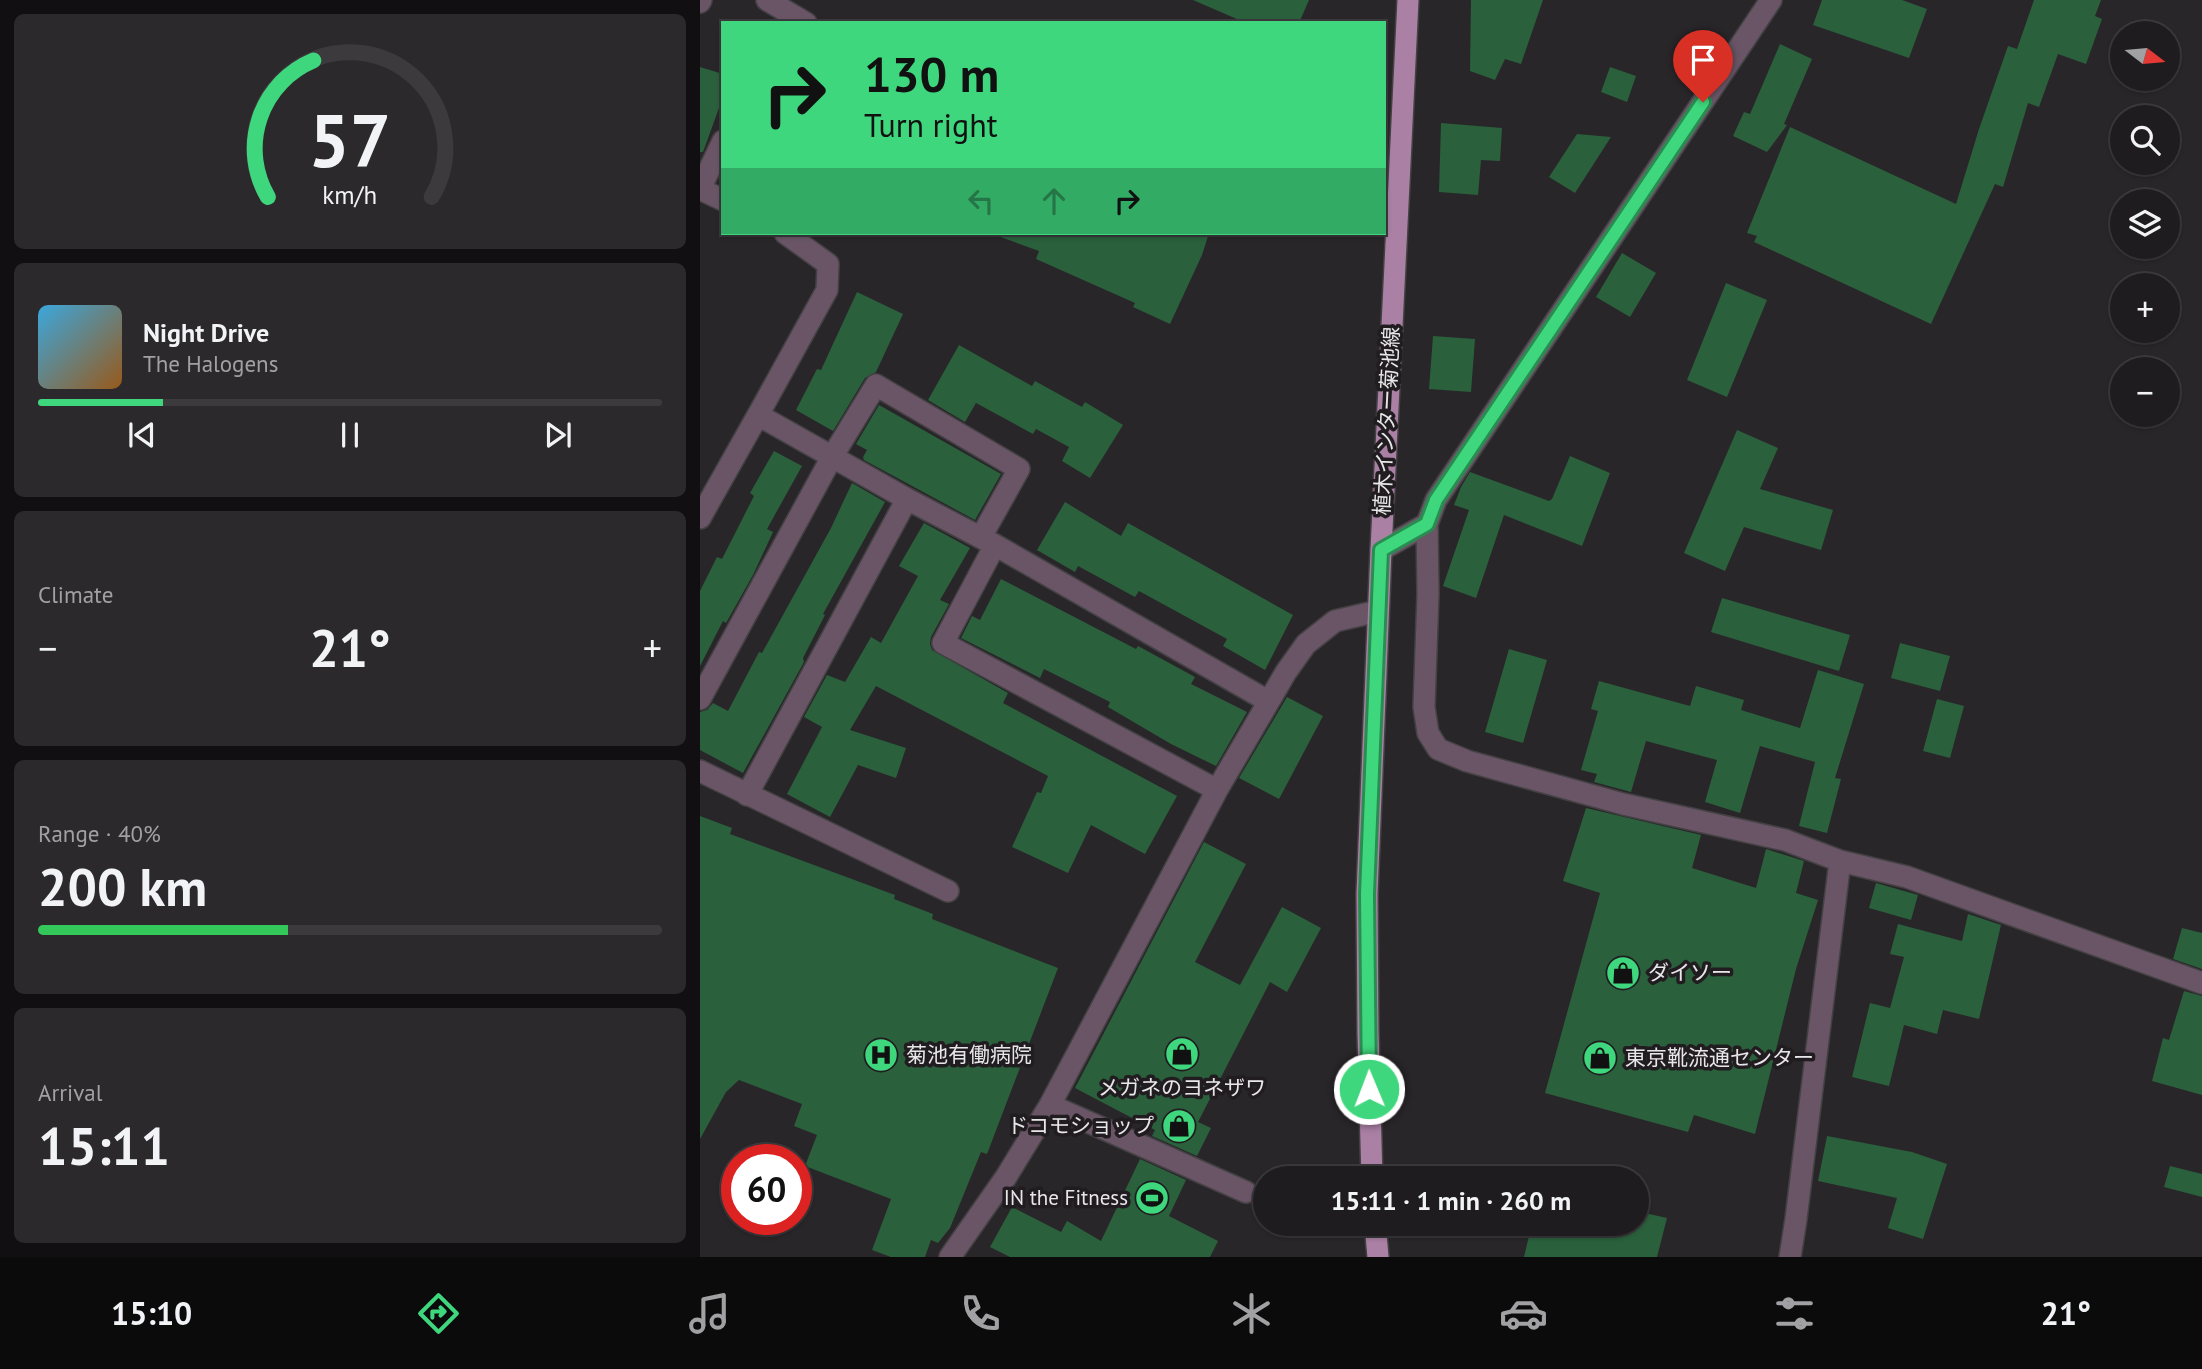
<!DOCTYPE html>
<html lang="en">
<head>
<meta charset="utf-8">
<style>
	:root { --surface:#1f1c1f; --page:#2c292c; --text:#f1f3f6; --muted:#a1a1a4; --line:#3c3a3d; --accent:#3fd77d }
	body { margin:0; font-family:"PT Sans","Noto Sans JP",sans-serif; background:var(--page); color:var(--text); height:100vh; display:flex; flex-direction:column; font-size:26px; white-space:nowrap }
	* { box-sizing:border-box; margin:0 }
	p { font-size:23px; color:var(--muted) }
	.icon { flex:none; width:38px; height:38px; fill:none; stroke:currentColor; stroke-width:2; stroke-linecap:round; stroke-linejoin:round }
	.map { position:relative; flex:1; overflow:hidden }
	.sheet { display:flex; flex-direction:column; gap:14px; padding:14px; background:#110f11; width:700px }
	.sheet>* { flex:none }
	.guide { position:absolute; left:21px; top:21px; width:665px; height:214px; border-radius:0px; box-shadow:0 2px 5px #0004,0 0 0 2px var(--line); background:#3fd77d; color:#111; overflow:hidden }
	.needle { width:46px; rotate:106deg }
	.controls { position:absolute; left:1410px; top:21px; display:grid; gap:14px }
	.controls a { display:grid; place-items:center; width:70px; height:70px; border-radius:50%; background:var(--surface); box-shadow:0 2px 5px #0004,0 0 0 2px var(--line); font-size:35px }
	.speed { position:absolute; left:21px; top:1144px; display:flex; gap:14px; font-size:35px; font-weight:700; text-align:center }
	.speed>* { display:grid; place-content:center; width:91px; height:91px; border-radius:50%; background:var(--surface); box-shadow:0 2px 5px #0004,0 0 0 2px var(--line); line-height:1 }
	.speed .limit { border:10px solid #d22; background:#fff; color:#111 }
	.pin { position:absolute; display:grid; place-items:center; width:60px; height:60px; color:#fff; margin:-72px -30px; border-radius:50% 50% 50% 0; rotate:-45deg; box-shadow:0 0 7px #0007 }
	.pin .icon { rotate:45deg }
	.me { position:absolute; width:77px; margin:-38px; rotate:359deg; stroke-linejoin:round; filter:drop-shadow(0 0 5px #0008) }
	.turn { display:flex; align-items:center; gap:24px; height:147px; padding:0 28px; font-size:32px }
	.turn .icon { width:91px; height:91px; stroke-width:2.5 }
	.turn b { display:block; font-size:49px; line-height:60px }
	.lanes { display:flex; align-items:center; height:66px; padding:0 28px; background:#0003; justify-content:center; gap:35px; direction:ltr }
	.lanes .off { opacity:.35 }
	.big { font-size:52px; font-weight:700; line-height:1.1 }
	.sheet .widget { flex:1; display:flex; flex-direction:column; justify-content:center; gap:10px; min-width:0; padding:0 24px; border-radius:10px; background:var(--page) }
	.sheet .dial { align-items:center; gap:0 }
	.dial svg { height:182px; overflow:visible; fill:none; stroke:var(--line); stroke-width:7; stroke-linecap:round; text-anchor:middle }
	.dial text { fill:var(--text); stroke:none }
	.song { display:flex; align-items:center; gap:21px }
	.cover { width:84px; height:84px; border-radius:10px; background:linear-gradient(135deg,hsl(200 70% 55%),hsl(30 70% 35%)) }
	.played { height:7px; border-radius:4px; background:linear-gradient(90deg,var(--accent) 20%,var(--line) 20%) }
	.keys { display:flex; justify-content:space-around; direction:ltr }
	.heat { display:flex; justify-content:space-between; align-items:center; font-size:38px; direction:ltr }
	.charge { height:10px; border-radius:5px; background:linear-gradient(90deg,#34c759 40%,var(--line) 0) }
	.trip { position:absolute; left:553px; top:1166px; width:396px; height:70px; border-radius:35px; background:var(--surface); box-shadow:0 2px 5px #0004,0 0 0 2px var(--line); font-weight:700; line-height:70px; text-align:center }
	.tab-bar { display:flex; height:112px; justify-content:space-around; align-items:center; background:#0c0b0c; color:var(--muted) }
	.tab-bar .icon { width:49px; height:49px }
	.tab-bar .on { color:var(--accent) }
	.tab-bar b { font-size:32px; color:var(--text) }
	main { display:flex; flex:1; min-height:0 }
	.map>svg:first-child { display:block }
	.building { fill:#2a603c }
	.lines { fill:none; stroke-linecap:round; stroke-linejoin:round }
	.minor-casing { stroke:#444144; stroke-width:24 }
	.major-casing { stroke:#444144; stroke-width:24 }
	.minor { stroke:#695566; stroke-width:21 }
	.major { stroke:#aa80a4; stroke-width:21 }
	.route-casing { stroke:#298c51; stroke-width:18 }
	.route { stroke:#3fd77d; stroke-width:12 }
	.labels { text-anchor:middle; stroke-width:7; stroke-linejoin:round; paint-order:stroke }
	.street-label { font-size:21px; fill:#e8e6e8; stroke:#201c1f }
	.poi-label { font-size:21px; fill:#e8e6e8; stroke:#201c1f; text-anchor:start }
</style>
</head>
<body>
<main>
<section class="sheet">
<div class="widget dial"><svg viewBox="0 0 100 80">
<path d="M14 69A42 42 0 1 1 86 69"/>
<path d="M14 69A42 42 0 0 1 34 9" stroke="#3fd77d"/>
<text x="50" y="56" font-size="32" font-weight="700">57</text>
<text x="50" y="72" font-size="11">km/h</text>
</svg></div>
<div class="widget">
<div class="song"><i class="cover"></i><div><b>Night Drive</b><p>The Halogens</p></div></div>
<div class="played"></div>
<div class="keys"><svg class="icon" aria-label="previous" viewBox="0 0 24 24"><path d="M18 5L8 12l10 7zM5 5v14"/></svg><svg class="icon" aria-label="pause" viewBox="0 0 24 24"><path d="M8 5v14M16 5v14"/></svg><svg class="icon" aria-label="next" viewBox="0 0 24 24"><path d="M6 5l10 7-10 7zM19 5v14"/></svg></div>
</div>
<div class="widget"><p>Climate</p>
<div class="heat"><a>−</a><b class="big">21°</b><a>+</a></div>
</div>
<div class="widget"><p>Range · 40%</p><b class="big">200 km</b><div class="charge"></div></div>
<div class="widget"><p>Arrival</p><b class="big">15:11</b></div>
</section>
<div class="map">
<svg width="1502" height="1257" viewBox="0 0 1502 1257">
	<rect width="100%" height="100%" fill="#292629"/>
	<path class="building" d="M 493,0 L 609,0 L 599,23 L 546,23 Z
		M 771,0 L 843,0 L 821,64 L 805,59 L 795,80 L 770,71 Z
		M 1122,0 L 1202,0 L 1227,9 L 1209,58 L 1113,25 Z
		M 1334,0 L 1401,0 L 1395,16 L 1402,19 L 1386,64 L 1358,54 L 1339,107 L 1328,103 L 1303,187 L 1295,184 L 1231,324 L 1054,242 L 1057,236 L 1047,233 L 1090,127 L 1256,204 L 1279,129 L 1308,46 L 1317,49 Z
		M 1080,44 L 1112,59 L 1084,124 L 1087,125 L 1067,152 L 1033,136 L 1044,112 L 1050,114 Z
		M 0,67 L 23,74 L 23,97 L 3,152 L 0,152 Z
		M 910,67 L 936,76 L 927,102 L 901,92 Z
		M 741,123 L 802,128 L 800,161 L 781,160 L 778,195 L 739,192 Z
		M 877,134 L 911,137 L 875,193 L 849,177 Z
		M 295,233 L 509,233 L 502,255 L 470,324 L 433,307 L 435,303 L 336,259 L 339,251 L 295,235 Z
		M 922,253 L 956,273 L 930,317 L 896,297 Z
		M 1026,283 L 1067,300 L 1027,397 L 987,380 Z
		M 157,292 L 203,314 L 176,372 L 165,378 L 133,431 L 96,410 L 117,369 L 121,370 Z
		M 733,336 L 775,339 L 771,392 L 729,389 Z
		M 259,345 L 332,386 L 335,381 L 382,407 L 385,402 L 423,425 L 390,478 L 362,461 L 369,447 L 336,429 L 333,434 L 276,403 L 265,422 L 228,400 Z
		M 179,405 L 301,474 L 275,520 L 164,460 L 163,457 L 167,450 L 156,444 Z
		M 1037,430 L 1078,448 L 1060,489 L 1133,510 L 1121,550 L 1044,527 L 1025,571 L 984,553 Z
		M 74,451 L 102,466 L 67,529 L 73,532 L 53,575 L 26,623 L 23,621 L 0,666 L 0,591 L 17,557 L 22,559 L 54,496 L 50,493 Z
		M 870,456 L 910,473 L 882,546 L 804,515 L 776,598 L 743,586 L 769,510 L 754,505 L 761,487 L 770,472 L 849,501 L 852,499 Z
		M 152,483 L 185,502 L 123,614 L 125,615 L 103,658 L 104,662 L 43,773 L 0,750 L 0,712 L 7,710 L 13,703 L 28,711 L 59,652 L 62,653 L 131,528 Z
		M 365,502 L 421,536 L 428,523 L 593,615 L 565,670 L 523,646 L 527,639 L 439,591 L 435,597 L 378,566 L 375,572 L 337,550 Z
		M 224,523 L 270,548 L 240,600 L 249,604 L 231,637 L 230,644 L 232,650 L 308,693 L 303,703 L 477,796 L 445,854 L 391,825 L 368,873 L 312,847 L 337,792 L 341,793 L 348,776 L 176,686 L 150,730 L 206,748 L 196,778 L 158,765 L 130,817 L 87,794 L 122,727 L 104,717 L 127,675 L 145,682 L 171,637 L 181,643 L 218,576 L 199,566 Z
		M 301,579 L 436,649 L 438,646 L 495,677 L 491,684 L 547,712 L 516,766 L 471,744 L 408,707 L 410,702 L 344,669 L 340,678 L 261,638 L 272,616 L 280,620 Z
		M 1022,598 L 1150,635 L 1139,671 L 1011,632 Z
		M 1200,643 L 1250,656 L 1240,691 L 1191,678 Z
		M 809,649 L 847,660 L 823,743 L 785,732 Z
		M 1118,670 L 1164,684 L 1135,778 L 1141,779 L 1127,833 L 1099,826 L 1115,762 L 1060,746 L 1040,813 L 1005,802 L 1017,760 L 946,741 L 931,792 L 894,782 L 897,774 L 881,770 L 898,711 L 891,709 L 899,681 L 990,706 L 996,686 L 1044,700 L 1041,710 L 1100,728 Z
		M 587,697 L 623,716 L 579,799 L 539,778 Z
		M 1237,699 L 1264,706 L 1250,758 L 1223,751 Z
		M 886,808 L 1001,835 L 992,868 L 1056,888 L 1066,849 L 1104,861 L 1096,893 L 1118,900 L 1096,969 L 1055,1134 L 994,1115 L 988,1132 L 845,1093 L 900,893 L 863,881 Z
		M 0,816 L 32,828 L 30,834 L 195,895 L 194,899 L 233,914 L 232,919 L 358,968 L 287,1154 L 281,1152 L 250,1228 L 238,1243 L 231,1240 L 225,1257 L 191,1257 L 172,1250 L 191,1199 L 105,1166 L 117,1135 L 94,1126 L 102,1104 L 39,1080 L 26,1092 L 0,1139 Z
		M 504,842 L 546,864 L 495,962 L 540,985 L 582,907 L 621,928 L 587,992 L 570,982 L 498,1122 L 511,1128 L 497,1156 L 452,1136 L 455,1130 L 375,1088 Z
		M 1176,883 L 1218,895 L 1211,920 L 1169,908 Z
		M 1268,914 L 1301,925 L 1279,1019 L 1243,1010 L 1237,1034 L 1204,1025 L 1189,1086 L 1152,1077 L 1170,1003 L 1190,1008 L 1204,957 L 1190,954 L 1198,924 L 1262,941 Z
		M 1482,928 L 1502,933 L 1502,969 L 1473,959 Z
		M 1484,991 L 1502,996 L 1502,1095 L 1452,1081 L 1463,1038 L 1469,1040 Z
		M 1127,1136 L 1212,1152 L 1247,1164 L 1223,1239 L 1188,1228 L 1197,1198 L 1118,1181 Z
		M 440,1159 L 486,1180 L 469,1216 L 518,1241 L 510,1257 L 310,1257 L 290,1247 L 312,1207 L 361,1232 L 367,1221 L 401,1241 Z
		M 1470,1166 L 1502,1174 L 1502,1197 L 1464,1187 Z
		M 936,1211 L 967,1218 L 957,1257 L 824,1257 L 832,1223 L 936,1223 Z"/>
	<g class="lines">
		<g class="minor-casing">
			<path id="minor" d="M 67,0 L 106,23
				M 1071,0 L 736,500 L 727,524 L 728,594 L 724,707 L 728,733 L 738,749 L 767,761 L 923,804 L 1085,840 L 1140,861 L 1207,877 L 1502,983
				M 0,2 L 1,0
				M 0,189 L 23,141
				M 0,189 L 23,200
				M 85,233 L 128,264 L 127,290 L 58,415 L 207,499 L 295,545 L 568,701
				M 0,518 L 58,415
				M 295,545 L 243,643 L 517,790
				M 681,550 L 727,524
				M 0,699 L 132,457 L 176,385 L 319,469 L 281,537
				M 0,771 L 248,891
				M 47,795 L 207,499
				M 350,1105 L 546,1192
				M 250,1257 L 306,1177 L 350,1105 L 517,790 L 586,672 L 606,644 L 635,621 L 678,611
				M 1090,1257 L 1096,1219 L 1140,861"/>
		</g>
		<g class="major-casing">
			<path id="major" d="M 672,1178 L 668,1033 L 667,894 L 681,550 L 708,0
				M 675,1223 L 678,1257"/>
		</g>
		<use href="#minor" class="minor"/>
		<use href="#major" class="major"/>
	</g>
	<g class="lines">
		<g class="route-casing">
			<path id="route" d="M 669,1089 L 667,894 L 681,550 L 727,524 L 736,500 L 1003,102"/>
		</g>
		<use href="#route" class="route"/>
	</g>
	<defs>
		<g id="shop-disc" transform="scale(1.75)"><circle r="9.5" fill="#3fd77d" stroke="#201c1f"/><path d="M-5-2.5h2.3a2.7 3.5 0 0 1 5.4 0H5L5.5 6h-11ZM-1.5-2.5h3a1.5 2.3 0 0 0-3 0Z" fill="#111"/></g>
		<g id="hospital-disc" transform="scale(1.75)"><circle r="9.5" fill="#3fd77d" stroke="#201c1f"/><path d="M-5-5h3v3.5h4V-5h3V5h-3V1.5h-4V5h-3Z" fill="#111"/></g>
		<g id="stadium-disc" transform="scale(1.75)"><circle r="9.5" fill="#3fd77d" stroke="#201c1f"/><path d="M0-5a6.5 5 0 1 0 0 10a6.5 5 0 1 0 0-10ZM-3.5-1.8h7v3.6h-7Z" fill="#111"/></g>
	</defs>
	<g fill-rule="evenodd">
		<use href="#shop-disc" x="923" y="973"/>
		<use href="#shop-disc" x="482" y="1054"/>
		<use href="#hospital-disc" x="181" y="1055"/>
		<use href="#shop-disc" x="900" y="1058"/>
		<use href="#shop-disc" x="479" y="1126"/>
		<use href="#stadium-disc" x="452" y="1198"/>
	</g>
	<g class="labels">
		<g class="street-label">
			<text transform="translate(687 421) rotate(-87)" y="7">植木インター菊池線</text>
		</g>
		<g class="poi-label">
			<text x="948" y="980">ダイソー</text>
			<text x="206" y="1062">菊池有働病院</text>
			<text x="925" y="1065">東京靴流通センター</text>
			<text x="482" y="1095" text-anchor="middle">メガネのヨネザワ</text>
			<text x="454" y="1133" text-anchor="end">ドコモショップ</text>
			<text x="428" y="1205" text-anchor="end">IN the Fitness</text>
		</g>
	</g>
</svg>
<div class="controls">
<a><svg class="needle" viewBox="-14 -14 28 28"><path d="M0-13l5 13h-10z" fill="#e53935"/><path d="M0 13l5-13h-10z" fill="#a1a1a4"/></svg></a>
<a><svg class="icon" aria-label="search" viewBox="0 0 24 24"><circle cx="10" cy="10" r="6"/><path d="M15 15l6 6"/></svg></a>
<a><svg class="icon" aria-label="layers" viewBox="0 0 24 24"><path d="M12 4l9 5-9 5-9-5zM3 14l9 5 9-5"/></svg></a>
<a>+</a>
<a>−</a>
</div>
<div class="speed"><div class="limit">60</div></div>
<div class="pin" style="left:1003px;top:102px;background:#d93025"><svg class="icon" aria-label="arrive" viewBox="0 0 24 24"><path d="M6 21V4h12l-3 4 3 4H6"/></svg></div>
<svg class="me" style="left:669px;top:1089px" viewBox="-20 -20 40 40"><circle r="17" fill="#3fd77d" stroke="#fff" stroke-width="3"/><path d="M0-11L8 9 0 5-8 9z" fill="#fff"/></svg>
<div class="trip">15:11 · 1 min · 260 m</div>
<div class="guide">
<div class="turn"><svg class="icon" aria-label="right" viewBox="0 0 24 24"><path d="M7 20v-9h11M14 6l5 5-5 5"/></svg><div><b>130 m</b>Turn right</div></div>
<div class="lanes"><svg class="icon off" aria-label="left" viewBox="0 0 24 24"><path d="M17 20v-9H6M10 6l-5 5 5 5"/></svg><svg class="icon off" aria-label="ahead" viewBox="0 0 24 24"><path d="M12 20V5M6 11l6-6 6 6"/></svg><svg class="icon" aria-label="right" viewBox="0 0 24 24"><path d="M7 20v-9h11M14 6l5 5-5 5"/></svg></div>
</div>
</div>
</main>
<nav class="tab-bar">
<b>15:10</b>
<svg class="icon on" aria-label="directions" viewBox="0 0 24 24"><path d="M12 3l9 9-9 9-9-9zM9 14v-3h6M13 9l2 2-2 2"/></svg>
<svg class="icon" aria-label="music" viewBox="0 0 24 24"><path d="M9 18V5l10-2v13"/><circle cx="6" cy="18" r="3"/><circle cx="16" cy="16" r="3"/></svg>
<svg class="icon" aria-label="phone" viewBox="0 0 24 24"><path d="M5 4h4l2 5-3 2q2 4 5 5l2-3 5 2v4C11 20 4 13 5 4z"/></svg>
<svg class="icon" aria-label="climate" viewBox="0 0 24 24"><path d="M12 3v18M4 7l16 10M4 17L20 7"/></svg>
<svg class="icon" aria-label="car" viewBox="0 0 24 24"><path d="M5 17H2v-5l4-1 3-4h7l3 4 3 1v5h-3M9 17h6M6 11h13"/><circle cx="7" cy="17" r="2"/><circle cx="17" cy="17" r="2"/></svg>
<svg class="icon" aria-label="filters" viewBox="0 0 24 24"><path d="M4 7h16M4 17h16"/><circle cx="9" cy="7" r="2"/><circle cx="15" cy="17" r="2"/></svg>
<b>21°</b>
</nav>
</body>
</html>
